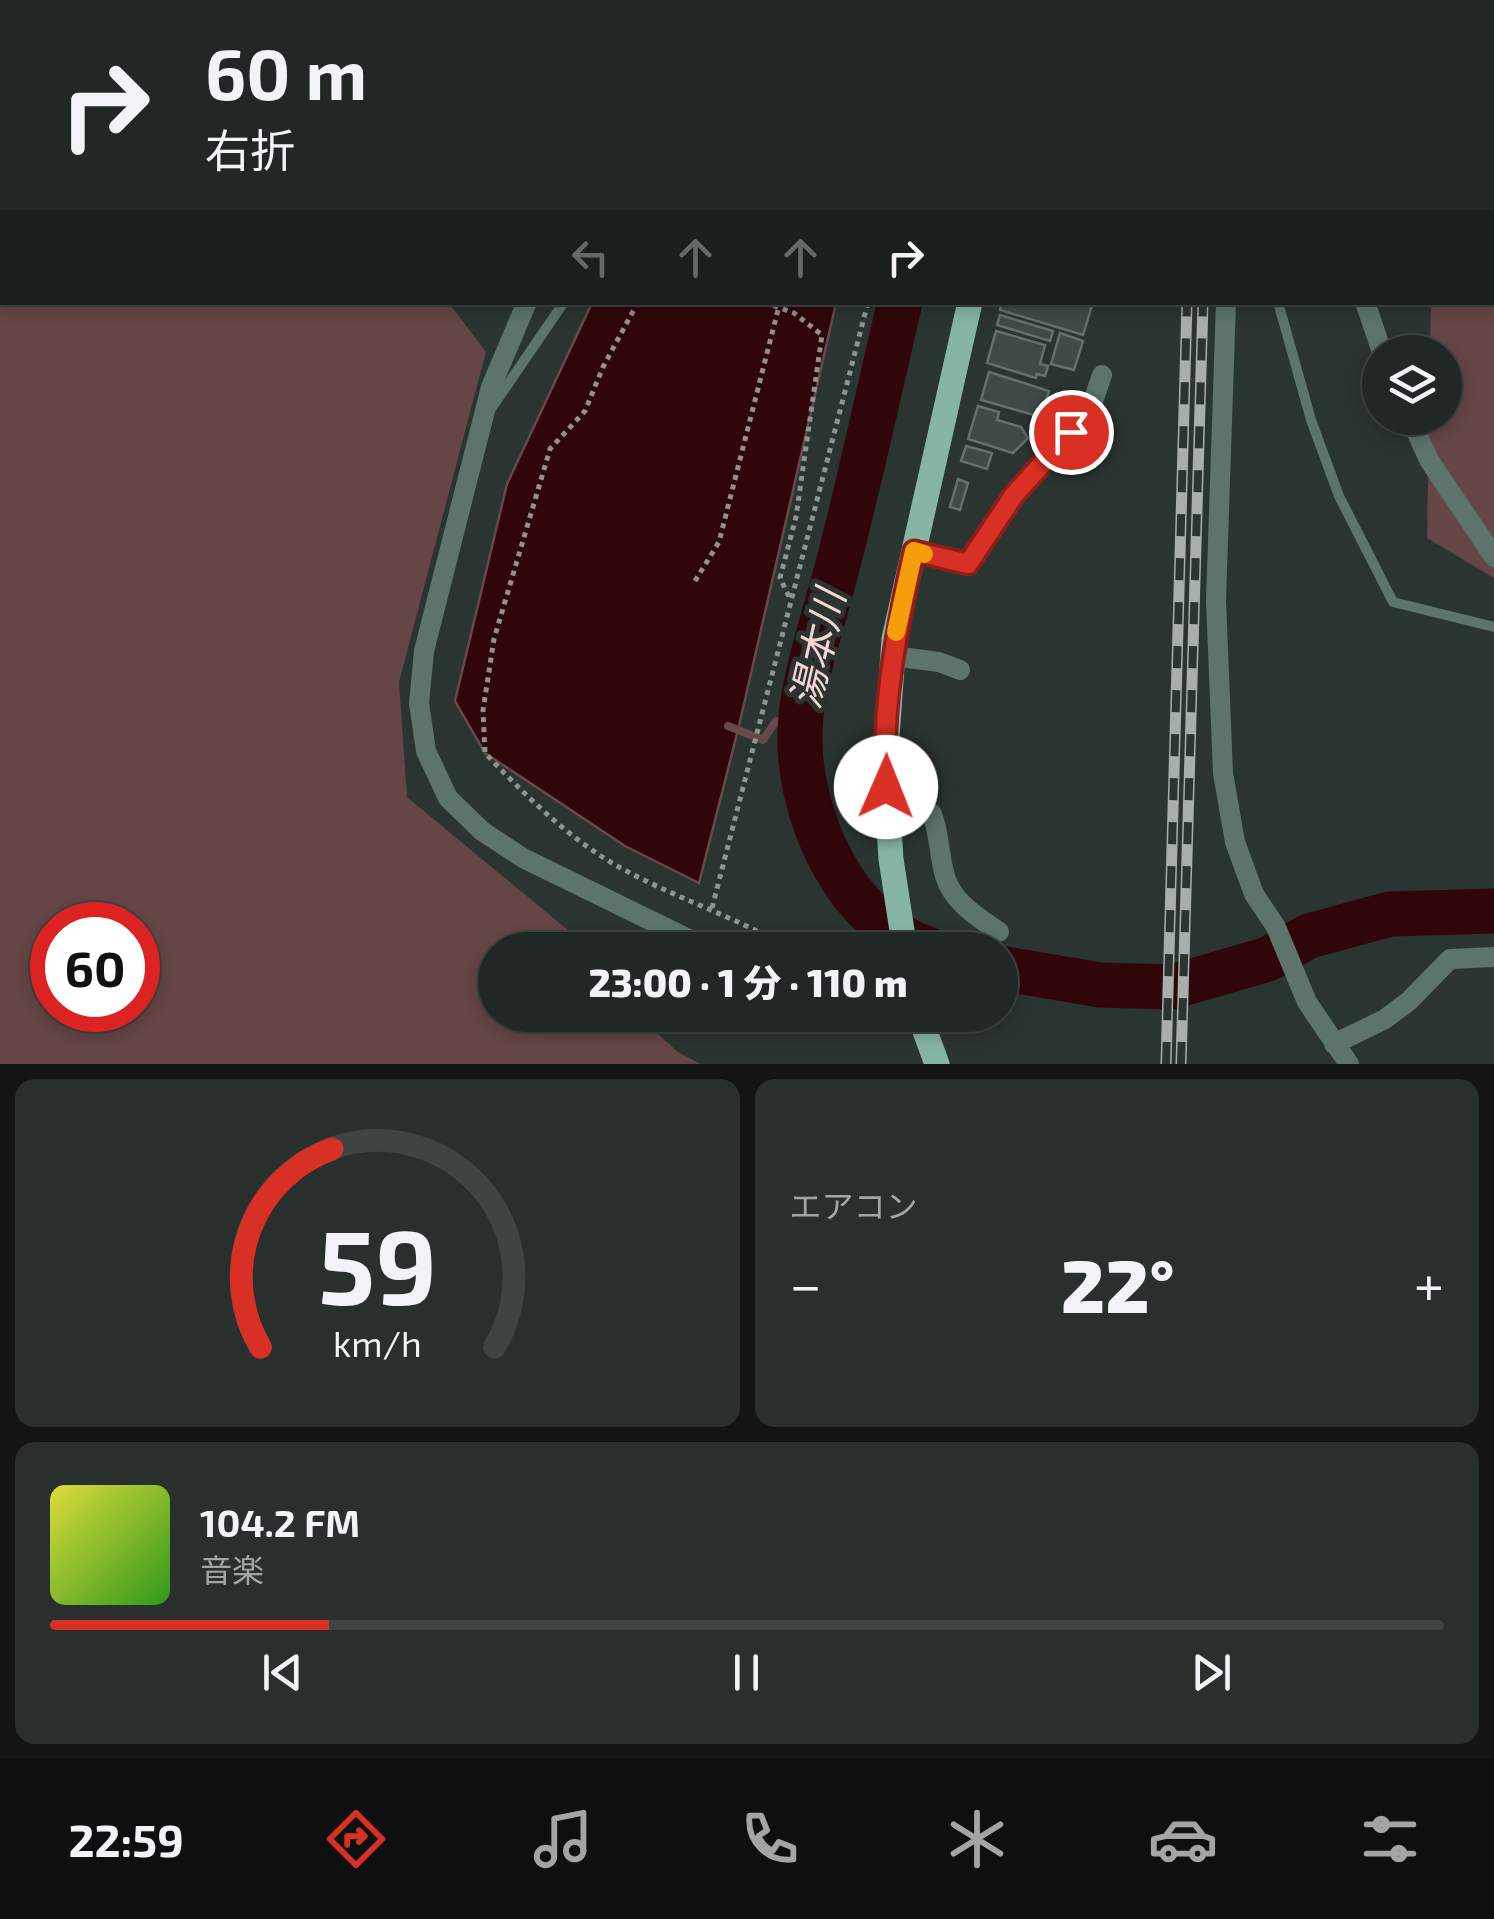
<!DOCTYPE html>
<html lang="ja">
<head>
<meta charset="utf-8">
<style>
	:root { --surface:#202724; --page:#282f2c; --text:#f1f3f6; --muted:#a2a5a6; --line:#3d4441; --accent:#d93025 }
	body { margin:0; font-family:"Exo 2","Noto Sans JP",sans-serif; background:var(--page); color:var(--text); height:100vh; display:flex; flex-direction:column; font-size:38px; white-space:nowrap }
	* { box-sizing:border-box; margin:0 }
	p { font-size:32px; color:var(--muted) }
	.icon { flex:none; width:55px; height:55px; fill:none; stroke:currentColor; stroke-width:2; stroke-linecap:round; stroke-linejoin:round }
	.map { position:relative; height:1064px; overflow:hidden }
	.drawer { display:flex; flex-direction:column; gap:15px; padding:15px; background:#121514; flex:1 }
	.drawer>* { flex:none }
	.banner { position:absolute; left:0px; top:0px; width:1495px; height:305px; box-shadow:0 5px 15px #0003,0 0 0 2px var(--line); background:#202724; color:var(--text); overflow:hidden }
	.fabs { position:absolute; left:1362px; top:335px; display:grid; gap:20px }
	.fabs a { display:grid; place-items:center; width:100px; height:100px; border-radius:50%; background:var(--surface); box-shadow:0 5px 15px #0003,0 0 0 2px var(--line); font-size:50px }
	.speed { position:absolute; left:30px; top:902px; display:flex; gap:20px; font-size:50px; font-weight:700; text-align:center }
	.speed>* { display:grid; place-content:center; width:130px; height:130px; border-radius:50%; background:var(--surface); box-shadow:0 5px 15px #0003,0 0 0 2px var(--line); line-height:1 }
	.speed .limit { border:15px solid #d22; background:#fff; color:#111 }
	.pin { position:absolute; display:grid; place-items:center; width:85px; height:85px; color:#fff; margin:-42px; border:5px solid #fff; border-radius:50%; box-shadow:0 2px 10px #0007 }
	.me { position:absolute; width:110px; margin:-55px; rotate:1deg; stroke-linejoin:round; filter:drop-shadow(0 0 8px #0008) }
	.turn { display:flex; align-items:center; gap:35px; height:210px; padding:0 40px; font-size:45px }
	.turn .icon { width:130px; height:130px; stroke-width:2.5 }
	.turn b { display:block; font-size:70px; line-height:85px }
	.lanes { display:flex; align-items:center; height:95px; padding:0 40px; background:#0003; justify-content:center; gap:50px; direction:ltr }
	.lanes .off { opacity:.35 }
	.big { font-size:75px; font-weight:800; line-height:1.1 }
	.drawer .widget { flex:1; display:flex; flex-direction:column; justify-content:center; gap:15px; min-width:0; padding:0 35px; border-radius:20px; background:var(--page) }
	.drawer .dial { align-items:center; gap:0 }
	.dial svg { height:260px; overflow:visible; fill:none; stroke:var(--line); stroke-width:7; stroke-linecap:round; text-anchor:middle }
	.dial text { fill:var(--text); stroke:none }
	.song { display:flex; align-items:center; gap:30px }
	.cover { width:120px; height:120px; border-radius:15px; background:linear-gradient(135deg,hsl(60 70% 55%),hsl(110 70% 35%)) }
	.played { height:10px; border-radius:5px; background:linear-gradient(90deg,var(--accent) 20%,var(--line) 20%) }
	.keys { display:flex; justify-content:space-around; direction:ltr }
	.heat { display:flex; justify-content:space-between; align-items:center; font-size:55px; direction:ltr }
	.drawer .tiles { flex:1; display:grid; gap:15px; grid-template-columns:1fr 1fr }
	.widget:last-child { grid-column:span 2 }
	.trip { position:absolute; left:478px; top:932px; width:540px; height:100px; border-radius:50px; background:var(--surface); box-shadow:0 5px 15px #0003,0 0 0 2px var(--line); font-weight:800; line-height:100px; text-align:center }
	.tabs { display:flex; height:160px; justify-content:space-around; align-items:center; background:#0d100e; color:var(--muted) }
	.tabs .icon { width:70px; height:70px }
	.tabs .active { color:var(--accent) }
	.tabs b { font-size:45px; color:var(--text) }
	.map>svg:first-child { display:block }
	.green { fill:#654545; fill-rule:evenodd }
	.water { fill:#31060a; stroke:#66494b; stroke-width:2.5 }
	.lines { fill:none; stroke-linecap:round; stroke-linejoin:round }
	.stream { stroke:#66494b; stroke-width:8 }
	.river { stroke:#31060a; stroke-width:45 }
	.building { fill:#3f4945; stroke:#65706b; stroke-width:2.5 }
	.path { stroke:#8c9491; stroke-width:5; stroke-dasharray:5 5; stroke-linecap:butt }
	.lane { stroke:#5d746a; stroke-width:10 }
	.street { stroke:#5d746a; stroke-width:20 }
	.primary { stroke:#86b6a3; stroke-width:25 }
	.rail-casing { stroke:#a7aeab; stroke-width:11 }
	.rail { stroke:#2a3430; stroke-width:8; stroke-dasharray:22; stroke-linecap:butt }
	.route-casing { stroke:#8d1f18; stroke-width:25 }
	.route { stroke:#d93025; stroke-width:18 }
	.slow { stroke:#f59e0b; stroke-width:18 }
	.labels { text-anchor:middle; stroke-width:10; stroke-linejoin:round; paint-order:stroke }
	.water-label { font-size:40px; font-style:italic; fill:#f8d4d3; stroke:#2a3430 }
</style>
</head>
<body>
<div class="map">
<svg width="1494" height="1064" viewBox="0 0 1494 1064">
	<rect width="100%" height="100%" fill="#2a3430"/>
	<path class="green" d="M 0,0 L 557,0 L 2,2 L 2,302 L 449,303 L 486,352 L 399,682 L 407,797 L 592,950 L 495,950 L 495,1015 L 637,1015 L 678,1052 L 701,1064 L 0,1064 ZM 52,925 L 138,925 L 138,1010 L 52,1010 Z
		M 1494,147 L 1494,578 L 1427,538 L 1429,418 L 1445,418 L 1445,352 L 1430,352 L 1431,303 L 1492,302 Z"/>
	<path class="water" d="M 592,303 L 836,303 L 738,730 L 699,883 L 625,846 L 485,753 L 455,701 L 507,484 Z"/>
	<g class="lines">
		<path class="stream" d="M 728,726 L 763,740 L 776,721 L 800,729"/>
		<path class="river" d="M 969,2 L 970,0
			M 900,302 C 879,391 860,480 837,568 C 825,616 801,683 800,731 C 797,813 845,925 931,950
			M 1000,968 L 1100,985 L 1172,987 L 1268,959 L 1309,936 L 1390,914 L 1494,911"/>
	</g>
	<path class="building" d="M 1002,302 L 1066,305 L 1067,302 L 1093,302 L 1083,335 L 1000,310 Z
		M 1000,315 L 1053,331 L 1050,341 L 997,325 Z
		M 996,331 L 1045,345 L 1040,364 L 1048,366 L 1045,376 L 1037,374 L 1036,378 L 987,363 Z
		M 1060,333 L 1083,341 L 1074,370 L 1051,364 Z
		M 989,372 L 1049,391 L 1041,417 L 981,400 Z
		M 978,406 L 999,412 L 997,420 L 1021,427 L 1028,438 L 1013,453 L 968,439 Z
		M 966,446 L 992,453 L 987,469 L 961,461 Z
		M 958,479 L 968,483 L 960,510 L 950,507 Z"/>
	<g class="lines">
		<path class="path" d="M 834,0 L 835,2
			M 710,2 L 711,0
			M 935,2 L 935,0
			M 638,302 L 603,367 L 585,411 L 550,449 L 494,639 L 483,710 L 485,753 C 524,794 569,839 619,867 C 675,898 736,917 793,950
			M 764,302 L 794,313 L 822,335 L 796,517 L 780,578 L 790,599
			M 695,581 L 719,542 L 780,302
			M 712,908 L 868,302"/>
		<path class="lane" d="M 675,2 L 675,0
			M 1278,302 L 1311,420 L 1339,496 L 1393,602 L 1494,627
			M 491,409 L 564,302"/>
		<path class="street" d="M 1282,0 L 1283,2
			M 1380,0 L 1380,2
			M 598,2 L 599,0
			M 527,302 L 491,387 L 424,651 L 419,703 L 426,751 L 448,798 L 482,831 L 523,858 L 711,950
			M 1226,302 L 1216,601 L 1223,773 L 1235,842 L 1254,894 L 1276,927 L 1307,1002 L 1349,1064
			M 1365,302 L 1382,352
			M 1410,418 L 1429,460 L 1494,557
			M 914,551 L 968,564 L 1014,495 L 1089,413 L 1102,375
			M 893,656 L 939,662 L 960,670
			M 888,810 L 932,814 C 940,835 939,856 945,876 C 953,903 978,917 999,932
			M 1334,1044 L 1385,1019 L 1409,1001 L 1450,959 L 1494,957"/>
		<path class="primary" d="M 1043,2 L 1043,0
			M 905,950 L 891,859 L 885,765 L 894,639 L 970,302
			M 919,1015 L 937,1064"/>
		<g class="rail-casing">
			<path id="rail" d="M 1195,2 L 1195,0
				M 1211,2 L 1211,0
				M 1166,1064 L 1187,302
				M 1181,1064 L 1203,302"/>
		</g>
		<use href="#rail" class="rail"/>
	</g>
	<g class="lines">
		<g class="route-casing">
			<path id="route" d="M 886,787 C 881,708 897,628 914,551 L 968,564 L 1014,495 L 1071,432"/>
		</g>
		<use href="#route" class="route"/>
		<path class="slow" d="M 896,632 L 914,551 L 924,554"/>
	</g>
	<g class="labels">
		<g class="water-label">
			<text transform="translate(818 649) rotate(-77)" y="14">湯本川</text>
		</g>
	</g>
</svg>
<div class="fabs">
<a><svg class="icon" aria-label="layers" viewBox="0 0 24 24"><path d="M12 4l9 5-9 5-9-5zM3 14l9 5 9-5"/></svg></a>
</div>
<div class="speed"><div class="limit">60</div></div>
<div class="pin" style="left:1071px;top:432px;background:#d93025"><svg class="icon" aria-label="arrive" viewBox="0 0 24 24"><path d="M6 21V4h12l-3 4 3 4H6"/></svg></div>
<svg class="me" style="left:886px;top:787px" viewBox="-20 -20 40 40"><circle r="19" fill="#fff"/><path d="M0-13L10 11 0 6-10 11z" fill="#d93025"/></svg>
<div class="trip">23:00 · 1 分 · 110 m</div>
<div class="banner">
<div class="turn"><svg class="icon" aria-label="right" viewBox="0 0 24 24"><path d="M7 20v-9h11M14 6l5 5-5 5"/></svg><div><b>60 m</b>右折</div></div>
<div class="lanes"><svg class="icon off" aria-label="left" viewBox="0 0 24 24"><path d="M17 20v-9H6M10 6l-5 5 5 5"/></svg><svg class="icon off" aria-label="ahead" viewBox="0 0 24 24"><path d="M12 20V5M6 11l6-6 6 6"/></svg><svg class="icon off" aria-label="ahead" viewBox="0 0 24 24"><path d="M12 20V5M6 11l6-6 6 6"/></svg><svg class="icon" aria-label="right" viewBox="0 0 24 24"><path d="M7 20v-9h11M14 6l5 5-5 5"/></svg></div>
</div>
</div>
<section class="drawer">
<div class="tiles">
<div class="widget dial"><svg viewBox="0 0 100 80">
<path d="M14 69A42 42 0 1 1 86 69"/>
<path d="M14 69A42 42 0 0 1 36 8" stroke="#d93025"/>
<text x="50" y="56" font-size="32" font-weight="700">59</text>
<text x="50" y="72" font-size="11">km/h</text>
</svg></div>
<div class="widget"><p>エアコン</p>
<div class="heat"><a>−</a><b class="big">22°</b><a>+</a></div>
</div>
<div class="widget">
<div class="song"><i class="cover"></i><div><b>104.2 FM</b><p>音楽</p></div></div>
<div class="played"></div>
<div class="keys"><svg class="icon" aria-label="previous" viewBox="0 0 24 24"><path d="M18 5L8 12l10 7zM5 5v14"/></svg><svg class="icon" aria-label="pause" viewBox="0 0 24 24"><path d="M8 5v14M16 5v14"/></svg><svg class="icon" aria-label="next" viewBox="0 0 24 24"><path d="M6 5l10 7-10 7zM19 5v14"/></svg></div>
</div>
</div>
</section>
<nav class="tabs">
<b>22:59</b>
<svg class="icon active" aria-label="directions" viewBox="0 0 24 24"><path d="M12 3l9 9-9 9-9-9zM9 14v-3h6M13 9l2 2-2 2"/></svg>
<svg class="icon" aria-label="music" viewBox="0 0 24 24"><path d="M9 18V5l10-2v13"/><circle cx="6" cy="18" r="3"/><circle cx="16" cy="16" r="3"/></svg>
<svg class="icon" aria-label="phone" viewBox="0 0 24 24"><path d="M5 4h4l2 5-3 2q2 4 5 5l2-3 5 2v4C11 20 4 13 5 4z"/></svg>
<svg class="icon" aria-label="climate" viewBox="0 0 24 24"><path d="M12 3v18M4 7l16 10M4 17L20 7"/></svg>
<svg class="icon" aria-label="car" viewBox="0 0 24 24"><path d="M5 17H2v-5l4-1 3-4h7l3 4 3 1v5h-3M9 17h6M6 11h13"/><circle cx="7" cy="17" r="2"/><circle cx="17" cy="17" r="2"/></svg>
<svg class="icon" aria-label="filters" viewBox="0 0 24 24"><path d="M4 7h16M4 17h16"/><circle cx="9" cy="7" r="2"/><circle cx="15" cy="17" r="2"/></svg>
</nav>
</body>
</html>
